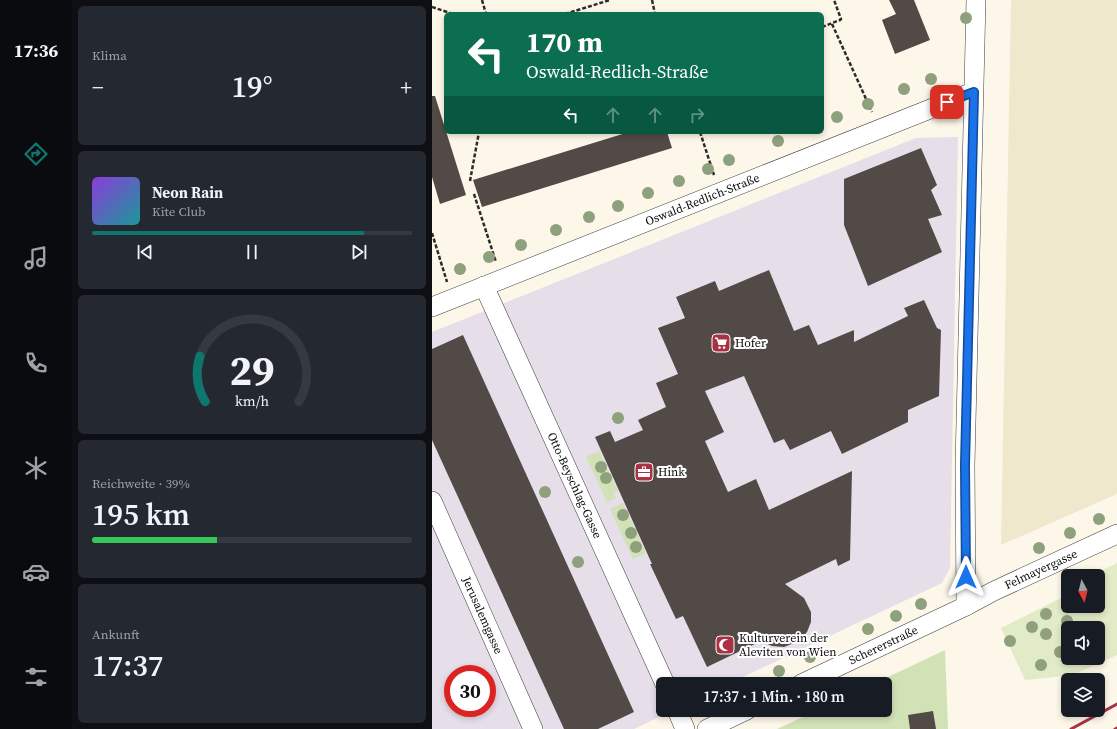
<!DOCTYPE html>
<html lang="de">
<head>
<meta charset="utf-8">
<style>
	:root { --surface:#171b24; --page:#242831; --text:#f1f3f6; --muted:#9ea1a6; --line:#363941; --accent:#0f766e }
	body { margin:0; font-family:"Source Serif 4",serif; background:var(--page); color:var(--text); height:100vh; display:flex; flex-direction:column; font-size:15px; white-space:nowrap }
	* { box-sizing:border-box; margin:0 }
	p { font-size:13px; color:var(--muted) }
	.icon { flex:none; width:22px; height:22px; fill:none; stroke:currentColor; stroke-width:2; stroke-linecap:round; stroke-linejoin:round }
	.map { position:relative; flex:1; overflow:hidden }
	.drawer { display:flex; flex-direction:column; gap:6px; padding:6px; background:#0d0f14; width:360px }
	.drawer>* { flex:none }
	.top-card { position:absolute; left:12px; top:12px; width:380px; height:122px; border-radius:6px; box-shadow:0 2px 6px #0003; background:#0b6e4f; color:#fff; overflow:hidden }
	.needle { width:26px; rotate:173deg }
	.fabs { position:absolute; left:629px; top:569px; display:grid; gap:8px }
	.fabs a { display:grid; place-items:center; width:44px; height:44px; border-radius:6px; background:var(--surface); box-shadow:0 2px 6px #0003; font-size:20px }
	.speed { position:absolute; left:12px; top:665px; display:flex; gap:8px; font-size:20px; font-weight:700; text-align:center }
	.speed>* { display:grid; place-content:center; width:52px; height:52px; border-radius:50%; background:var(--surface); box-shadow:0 2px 6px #0003; line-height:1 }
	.speed .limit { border:6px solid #d22; background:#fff; color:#111 }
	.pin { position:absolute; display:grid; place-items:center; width:34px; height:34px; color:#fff; margin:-17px; border-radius:8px; box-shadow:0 2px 6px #0006 }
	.me { position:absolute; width:44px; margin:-22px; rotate:0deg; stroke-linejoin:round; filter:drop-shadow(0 0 3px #0008) }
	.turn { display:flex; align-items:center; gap:14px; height:84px; padding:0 16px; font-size:18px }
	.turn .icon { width:52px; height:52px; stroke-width:2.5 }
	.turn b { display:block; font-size:28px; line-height:34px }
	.lanes { display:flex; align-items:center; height:38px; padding:0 16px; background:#0003; justify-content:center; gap:20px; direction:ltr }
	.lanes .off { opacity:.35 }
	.big { font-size:30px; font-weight:600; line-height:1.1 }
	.drawer .tile { flex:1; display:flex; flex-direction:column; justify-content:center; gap:6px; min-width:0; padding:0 14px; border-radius:6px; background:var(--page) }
	.drawer .dial { align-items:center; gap:0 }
	.dial svg { height:104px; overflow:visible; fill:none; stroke:var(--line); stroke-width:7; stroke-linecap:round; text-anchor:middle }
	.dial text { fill:var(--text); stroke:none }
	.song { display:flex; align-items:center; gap:12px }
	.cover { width:48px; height:48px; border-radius:6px; background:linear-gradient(135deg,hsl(270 70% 55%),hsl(180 70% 35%)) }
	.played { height:4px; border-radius:2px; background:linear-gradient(90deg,var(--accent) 85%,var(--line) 85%) }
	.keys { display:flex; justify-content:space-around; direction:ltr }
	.heat { display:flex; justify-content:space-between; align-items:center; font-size:22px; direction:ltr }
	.charge { height:6px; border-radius:3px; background:linear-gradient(90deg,#34c759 39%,var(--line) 0) }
	.trip { position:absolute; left:224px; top:677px; width:236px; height:40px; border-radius:6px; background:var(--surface); box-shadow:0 2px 6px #0003; font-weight:600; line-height:40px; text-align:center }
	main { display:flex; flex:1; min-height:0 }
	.menu { display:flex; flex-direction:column; width:72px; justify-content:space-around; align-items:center; background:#090b0e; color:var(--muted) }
	.menu .icon { width:28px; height:28px }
	.menu .active { color:var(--accent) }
	.menu b { font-size:18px; color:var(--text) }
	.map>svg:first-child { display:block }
	.industrial { fill:#e6dee8; fill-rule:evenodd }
	.farmland { fill:#efe8cc }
	.green { fill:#d2e2b7 }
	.pitch { fill:#e2ebc8; fill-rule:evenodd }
	.building { fill:#514a47 }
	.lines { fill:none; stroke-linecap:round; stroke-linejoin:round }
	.street-casing { stroke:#3d3d3d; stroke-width:20 }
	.path { stroke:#2c2c2c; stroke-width:2.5; stroke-dasharray:4 2; stroke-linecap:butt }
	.street { stroke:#fff; stroke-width:19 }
	.rail { stroke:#a93244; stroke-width:3 }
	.tree { fill:#8ea07c }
	.route-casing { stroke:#114b97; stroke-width:10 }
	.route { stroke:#1a73e8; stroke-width:7 }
	.labels { text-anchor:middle; stroke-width:4; stroke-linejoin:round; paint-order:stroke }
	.street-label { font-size:12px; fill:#0a0a0a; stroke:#fff }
	.poi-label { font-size:12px; fill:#0a0a0a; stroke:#fff; text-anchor:start }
</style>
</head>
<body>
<main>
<nav class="menu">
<b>17:36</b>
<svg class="icon active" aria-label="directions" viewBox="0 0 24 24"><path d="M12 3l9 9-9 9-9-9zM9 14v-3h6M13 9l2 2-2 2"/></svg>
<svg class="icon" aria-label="music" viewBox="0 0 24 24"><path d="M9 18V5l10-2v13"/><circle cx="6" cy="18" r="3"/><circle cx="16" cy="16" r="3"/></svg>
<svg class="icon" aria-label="phone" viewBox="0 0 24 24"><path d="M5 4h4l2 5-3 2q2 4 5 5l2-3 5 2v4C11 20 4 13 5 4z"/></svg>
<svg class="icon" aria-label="climate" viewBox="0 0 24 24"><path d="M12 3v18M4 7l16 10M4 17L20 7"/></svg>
<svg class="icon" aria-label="car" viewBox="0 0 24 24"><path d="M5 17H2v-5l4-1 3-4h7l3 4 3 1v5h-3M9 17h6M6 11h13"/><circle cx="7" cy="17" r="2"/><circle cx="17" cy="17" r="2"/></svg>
<svg class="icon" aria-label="filters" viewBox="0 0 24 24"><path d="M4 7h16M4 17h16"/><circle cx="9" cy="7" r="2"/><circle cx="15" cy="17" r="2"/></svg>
</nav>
<section class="drawer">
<div class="tile"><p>Klima</p>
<div class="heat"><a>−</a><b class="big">19°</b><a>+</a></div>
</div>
<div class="tile">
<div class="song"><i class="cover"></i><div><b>Neon Rain</b><p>Kite Club</p></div></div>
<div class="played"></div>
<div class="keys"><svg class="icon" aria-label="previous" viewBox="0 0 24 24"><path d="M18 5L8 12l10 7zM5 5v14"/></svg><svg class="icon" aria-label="pause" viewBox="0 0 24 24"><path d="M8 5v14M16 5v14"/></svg><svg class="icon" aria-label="next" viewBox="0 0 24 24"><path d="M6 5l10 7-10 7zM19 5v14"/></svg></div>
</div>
<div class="tile dial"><svg viewBox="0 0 100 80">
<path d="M14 69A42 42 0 1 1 86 69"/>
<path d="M14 69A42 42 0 0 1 10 34" stroke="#0f766e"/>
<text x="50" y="56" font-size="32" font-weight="700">29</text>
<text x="50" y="72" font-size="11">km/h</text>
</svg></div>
<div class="tile"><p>Reichweite · 39%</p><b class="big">195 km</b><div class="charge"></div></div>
<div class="tile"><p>Ankunft</p><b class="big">17:37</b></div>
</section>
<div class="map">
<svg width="685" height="729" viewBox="0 0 685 729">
	<rect width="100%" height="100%" fill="#fdf7e9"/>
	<path class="industrial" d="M 526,137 L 518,568 L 510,583 L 296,684 L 231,684 L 231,710 L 242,710 L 202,729 L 0,729 L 0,332 L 484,138 ZM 21,674 L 55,674 L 55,708 L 21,708 Z"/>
	<path class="farmland" d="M 579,0 L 685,0 L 685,494 L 569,545 Z"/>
	<path class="green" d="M 167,451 L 186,491 L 181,493 L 184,498 L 175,502 L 154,457 Z
		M 191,503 L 214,553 L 201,559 L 178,509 Z
		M 513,650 L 516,729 L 345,729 L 386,710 L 453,710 L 453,684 L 441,684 Z"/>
	<path class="pitch" d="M 685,563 L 685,655 L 641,675 L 593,680 L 569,628 L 629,598 L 633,588 L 636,586 L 636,606 L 666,606 L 666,576 L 658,576 ZM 636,628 L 666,628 L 666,658 L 636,658 Z"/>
	<path class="building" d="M 457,0 L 482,0 L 498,40 L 463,54 L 450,20 L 464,14 Z
		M 0,96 L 3,96 L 34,195 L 8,204 L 0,177 Z
		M 197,132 L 235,132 L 240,148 L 50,207 L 41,180 Z
		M 489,148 L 505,185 L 499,190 L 510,215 L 496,219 L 510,252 L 436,286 L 412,225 L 412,179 Z
		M 337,270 L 362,331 L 377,325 L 386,345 L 422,330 L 422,342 L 476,316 L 472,308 L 492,300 L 505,328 L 509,330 L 507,396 L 476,410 L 476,422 L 410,454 L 399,431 L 358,450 L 352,439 L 342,443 L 312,376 L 273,391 L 292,432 L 273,441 L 296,492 L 324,479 L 337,510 L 420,471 L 418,560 L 406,566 L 404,559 L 353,584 L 372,598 L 379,612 L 379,622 L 375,632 L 367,641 L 352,647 L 340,646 L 329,641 L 275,667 L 251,616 L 244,619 L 218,564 L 220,564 L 163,437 L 178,431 L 183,442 L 211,430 L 206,420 L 234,407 L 224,383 L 246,374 L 226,328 L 253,318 L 244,297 L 283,281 L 287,291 Z
		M 31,335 L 202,712 L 166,729 L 132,729 L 0,440 L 0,349 Z
		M 501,711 L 504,729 L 478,729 L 476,715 Z"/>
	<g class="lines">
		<g class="street-casing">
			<g id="street">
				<path id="s1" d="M 52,286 L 233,684"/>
				<path id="s2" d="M 0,307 L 541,92"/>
				<path id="s3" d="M 0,501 L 101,729"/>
				<path d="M 534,606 L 533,465 L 544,0"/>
				<path id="s4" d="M 369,684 L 534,606 L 562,591 L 685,534"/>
				<path d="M 245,710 L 253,729"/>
				<path d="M 275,729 L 315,710"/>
			</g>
		</g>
		<path class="path" d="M 50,0 L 54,14
			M 220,0 L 223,14
			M 0,7 L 21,14
			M 133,14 L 178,0
			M 400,24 L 440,112
			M 390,27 L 408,20 L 409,19 L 402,0
			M 268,132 L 282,175
			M 38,181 L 47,132
			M 42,194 L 64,262
			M 0,233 L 15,282"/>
		<use href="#street" class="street"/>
		<path class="rail" d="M 639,729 L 685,704
			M 683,729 L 685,728"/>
	</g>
	<g class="tree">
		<circle cx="534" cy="18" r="6"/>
		<circle cx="499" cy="79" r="6"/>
		<circle cx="472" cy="89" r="6"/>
		<circle cx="436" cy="104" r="6"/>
		<circle cx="405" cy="117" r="6"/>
		<circle cx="346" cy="141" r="6"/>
		<circle cx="297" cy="160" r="6"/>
		<circle cx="276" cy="169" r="6"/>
		<circle cx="247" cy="181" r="6"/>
		<circle cx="216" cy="193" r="6"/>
		<circle cx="186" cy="206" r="6"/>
		<circle cx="157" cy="217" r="6"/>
		<circle cx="124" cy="230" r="6"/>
		<circle cx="89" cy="245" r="6"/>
		<circle cx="57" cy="257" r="6"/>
		<circle cx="28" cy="269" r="6"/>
		<circle cx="186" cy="418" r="6"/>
		<circle cx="169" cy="467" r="6"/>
		<circle cx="174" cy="478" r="6"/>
		<circle cx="113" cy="492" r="6"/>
		<circle cx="191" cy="515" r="6"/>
		<circle cx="667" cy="519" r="6"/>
		<circle cx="199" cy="533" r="6"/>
		<circle cx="638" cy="533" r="6"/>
		<circle cx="204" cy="547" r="6"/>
		<circle cx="607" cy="548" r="6"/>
		<circle cx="146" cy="562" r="6"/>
		<circle cx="489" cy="604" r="6"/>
		<circle cx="614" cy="614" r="6"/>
		<circle cx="464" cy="616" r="6"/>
		<circle cx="635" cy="621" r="6"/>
		<circle cx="600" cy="627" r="6"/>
		<circle cx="436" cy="629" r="6"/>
		<circle cx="614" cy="634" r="6"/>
		<circle cx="578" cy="641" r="6"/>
		<circle cx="628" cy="652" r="6"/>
		<circle cx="378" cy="657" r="6"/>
		<circle cx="609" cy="665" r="6"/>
		<circle cx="347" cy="671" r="6"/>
	</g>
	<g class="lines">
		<g class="route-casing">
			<path id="route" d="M 515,102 L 542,92 L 533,465 L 534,577"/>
		</g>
		<use href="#route" class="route"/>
	</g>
	<defs>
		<g id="supermarket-square" transform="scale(1)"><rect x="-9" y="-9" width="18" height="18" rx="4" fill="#a93244" stroke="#fff"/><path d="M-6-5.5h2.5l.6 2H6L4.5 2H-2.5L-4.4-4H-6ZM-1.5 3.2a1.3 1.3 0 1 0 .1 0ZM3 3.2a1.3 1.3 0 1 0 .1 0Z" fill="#fff"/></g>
		<g id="office-square" transform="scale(1)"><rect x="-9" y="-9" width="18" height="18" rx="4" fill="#a93244" stroke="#fff"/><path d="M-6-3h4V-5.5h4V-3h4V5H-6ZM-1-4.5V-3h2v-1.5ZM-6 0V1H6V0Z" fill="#fff"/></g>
		<g id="mosque-square" transform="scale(1)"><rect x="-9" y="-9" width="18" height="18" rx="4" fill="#a93244" stroke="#fff"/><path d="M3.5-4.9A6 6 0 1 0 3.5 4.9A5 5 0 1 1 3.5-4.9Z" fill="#fff"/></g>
	</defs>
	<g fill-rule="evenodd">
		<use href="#supermarket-square" x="289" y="343"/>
		<use href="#office-square" x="212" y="472"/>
		<use href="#mosque-square" x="293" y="645"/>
	</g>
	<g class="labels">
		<g class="street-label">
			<text dy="4" stroke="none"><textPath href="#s2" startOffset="291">Oswald-Redlich-Straße</textPath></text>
			<text dy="4" stroke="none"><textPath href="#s1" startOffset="219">Otto-Beyschlag-Gasse</textPath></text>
			<text dy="4" stroke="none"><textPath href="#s4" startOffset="266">Felmayergasse</textPath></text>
			<text dy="4" stroke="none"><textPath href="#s3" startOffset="125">Jerusalemgasse</textPath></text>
			<text dy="4" stroke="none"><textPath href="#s4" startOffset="91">Schererstraße</textPath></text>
		</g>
		<g class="poi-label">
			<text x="303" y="347">Hofer</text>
			<text x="226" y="476">Hink</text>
			<text x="307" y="642">Kulturverein der<tspan x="307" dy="14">Aleviten von Wien</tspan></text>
		</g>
	</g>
</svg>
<div class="fabs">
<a><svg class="needle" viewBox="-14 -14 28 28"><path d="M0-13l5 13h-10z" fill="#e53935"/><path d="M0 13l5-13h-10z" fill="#9ea1a6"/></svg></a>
<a><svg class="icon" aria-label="sound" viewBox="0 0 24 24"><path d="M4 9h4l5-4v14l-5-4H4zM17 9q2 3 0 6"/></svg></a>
<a><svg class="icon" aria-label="layers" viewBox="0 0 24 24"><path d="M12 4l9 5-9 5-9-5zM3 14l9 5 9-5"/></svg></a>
</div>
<div class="speed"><div class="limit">30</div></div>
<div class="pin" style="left:515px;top:102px;background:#d93025"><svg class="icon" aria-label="arrive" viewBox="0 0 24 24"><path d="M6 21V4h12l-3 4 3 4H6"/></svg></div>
<svg class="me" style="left:534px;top:577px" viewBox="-20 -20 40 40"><path d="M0-17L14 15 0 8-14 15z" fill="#1a73e8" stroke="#fff" stroke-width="4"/></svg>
<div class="trip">17:37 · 1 Min. · 180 m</div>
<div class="top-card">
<div class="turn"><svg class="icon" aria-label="left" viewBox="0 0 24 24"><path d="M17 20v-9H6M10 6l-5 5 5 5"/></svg><div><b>170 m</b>Oswald-Redlich-Straße</div></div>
<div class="lanes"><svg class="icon" aria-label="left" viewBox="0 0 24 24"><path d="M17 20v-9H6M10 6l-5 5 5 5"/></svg><svg class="icon off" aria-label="ahead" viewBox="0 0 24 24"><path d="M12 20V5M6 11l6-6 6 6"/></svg><svg class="icon off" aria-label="ahead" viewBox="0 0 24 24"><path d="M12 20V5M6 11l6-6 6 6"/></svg><svg class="icon off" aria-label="right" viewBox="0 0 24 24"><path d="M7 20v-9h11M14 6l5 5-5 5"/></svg></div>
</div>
</div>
</main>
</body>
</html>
